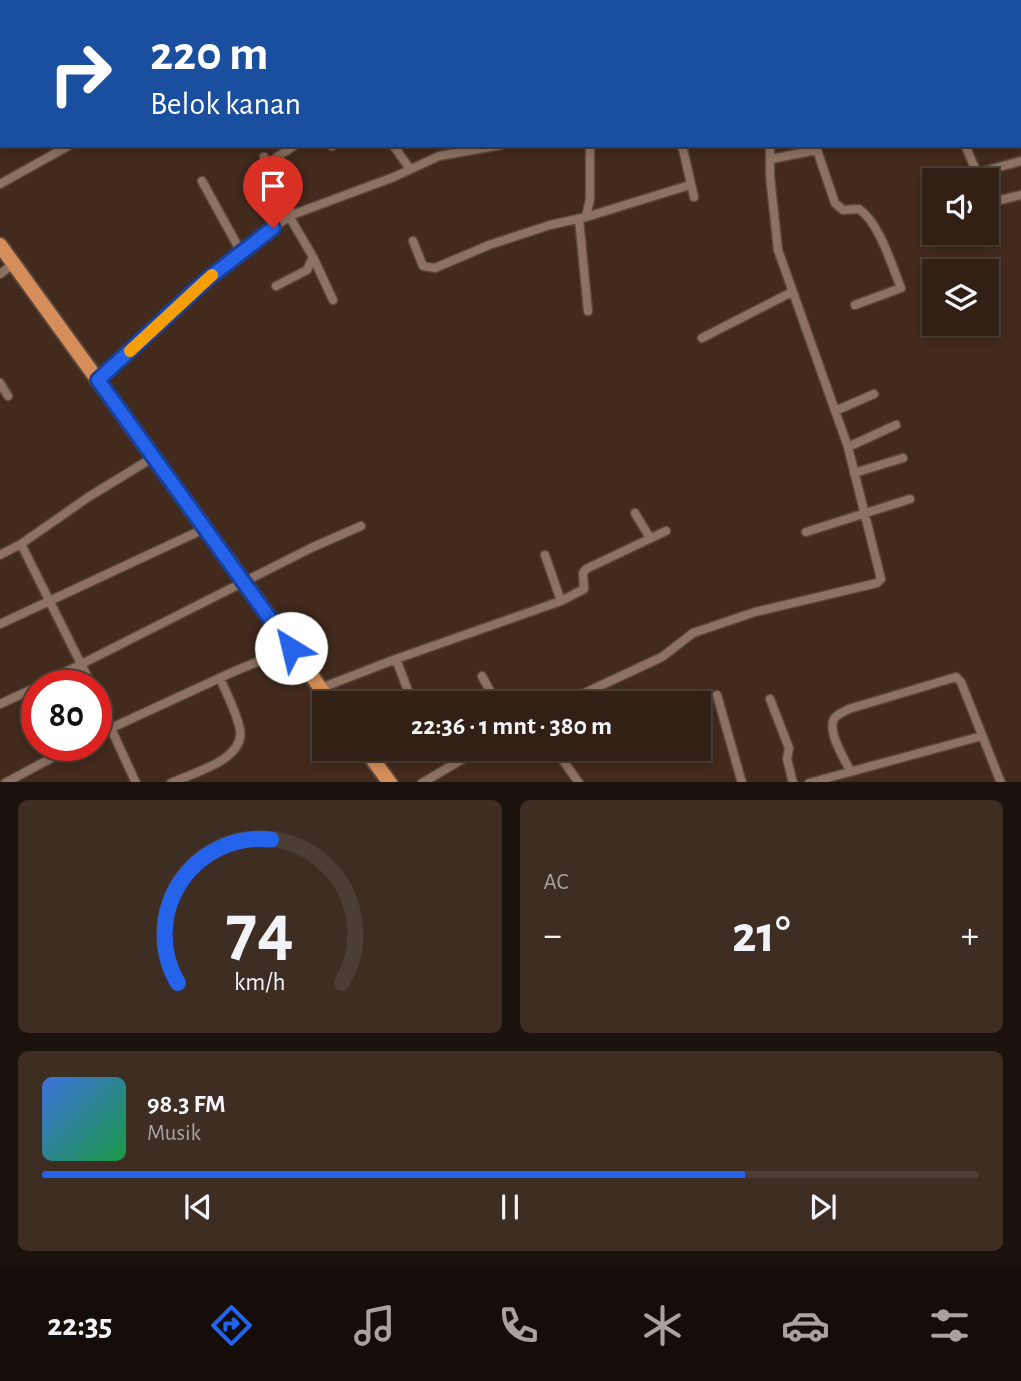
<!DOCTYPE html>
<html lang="id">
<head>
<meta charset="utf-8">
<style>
	:root { --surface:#322016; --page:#3d2d23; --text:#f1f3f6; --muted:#a8a3a1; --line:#4d3e35; --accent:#2563eb }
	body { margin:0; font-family:"Alegreya Sans",sans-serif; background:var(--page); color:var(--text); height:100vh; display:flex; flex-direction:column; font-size:26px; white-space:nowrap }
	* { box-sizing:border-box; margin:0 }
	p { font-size:23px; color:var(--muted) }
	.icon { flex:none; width:38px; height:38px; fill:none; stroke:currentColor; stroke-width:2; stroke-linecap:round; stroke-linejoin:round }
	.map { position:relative; height:782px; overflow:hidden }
	.details { display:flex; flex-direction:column; gap:18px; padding:18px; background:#1c120c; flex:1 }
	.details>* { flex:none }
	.guide { position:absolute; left:0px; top:0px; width:1022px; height:147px; box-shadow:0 4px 10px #0003,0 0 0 2px var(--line); background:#1a4fa0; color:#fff; overflow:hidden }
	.tools { position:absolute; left:922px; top:168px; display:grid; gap:14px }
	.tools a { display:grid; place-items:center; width:77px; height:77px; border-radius:0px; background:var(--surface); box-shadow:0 4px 10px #0003,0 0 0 2px var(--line); font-size:35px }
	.speed { position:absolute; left:21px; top:670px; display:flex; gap:14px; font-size:35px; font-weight:700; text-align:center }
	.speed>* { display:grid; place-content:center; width:91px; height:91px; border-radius:50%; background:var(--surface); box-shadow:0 4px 10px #0003,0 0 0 2px var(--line); line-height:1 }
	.speed .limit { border:10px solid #d22; background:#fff; color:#111 }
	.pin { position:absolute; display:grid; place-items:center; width:60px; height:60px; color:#fff; margin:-72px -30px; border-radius:50% 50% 50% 0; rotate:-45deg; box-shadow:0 0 7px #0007 }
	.pin .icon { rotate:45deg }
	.me { position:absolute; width:77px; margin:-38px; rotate:324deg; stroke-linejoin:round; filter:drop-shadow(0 0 5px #0008) }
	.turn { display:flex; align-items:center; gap:24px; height:147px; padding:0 35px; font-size:32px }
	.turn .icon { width:91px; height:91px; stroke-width:2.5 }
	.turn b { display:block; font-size:49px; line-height:60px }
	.big { font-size:52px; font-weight:600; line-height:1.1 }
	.details .tile { flex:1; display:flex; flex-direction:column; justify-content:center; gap:10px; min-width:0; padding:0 24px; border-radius:10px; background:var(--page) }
	.details .dial { align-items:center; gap:0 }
	.dial svg { height:182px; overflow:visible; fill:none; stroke:var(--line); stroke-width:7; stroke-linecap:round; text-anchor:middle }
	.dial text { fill:var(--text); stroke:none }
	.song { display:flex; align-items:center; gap:21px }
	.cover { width:84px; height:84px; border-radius:10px; background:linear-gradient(135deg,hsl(220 70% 55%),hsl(140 70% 35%)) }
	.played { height:7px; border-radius:4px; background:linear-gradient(90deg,var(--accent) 75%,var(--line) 75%) }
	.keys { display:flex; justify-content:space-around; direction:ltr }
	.heat { display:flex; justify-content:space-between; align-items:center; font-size:38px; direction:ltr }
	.details .tiles { flex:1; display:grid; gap:18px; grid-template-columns:1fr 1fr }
	.tile:last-child { grid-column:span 2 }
	.trip { position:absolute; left:312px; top:691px; width:399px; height:70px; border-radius:0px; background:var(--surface); box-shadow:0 4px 10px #0003,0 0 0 2px var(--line); font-weight:600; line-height:70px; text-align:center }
	.tabs { display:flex; height:112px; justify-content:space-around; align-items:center; background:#140d09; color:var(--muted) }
	.tabs .icon { width:49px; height:49px }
	.tabs .selected { color:var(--accent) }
	.tabs b { font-size:32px; color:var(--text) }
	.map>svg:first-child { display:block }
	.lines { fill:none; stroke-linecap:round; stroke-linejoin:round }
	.minor-casing { stroke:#5b463b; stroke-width:11 }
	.trunk-casing { stroke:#5b463b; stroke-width:18 }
	.minor { stroke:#8d7162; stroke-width:8 }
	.trunk { stroke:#d58e59; stroke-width:14 }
	.route-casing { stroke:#184099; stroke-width:18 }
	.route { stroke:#2563eb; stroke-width:12 }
	.slow { stroke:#f59e0b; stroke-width:12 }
</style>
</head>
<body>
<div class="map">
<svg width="1021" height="783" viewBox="0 0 1021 783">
	<rect width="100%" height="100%" fill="#422a1d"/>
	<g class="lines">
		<g class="minor-casing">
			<path id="minor" d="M 114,0 L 114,2
				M 165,0 L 166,2
				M 309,0 L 311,2
				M 490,0 L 490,2
				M 801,0 L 801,2
				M 832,0 L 833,2
				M 909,1 L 913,0
				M 133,2 L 136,0
				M 1020,56 L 1021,56
				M 1020,92 L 1021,92
				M 1020,127 L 1021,127
				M 332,145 L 332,146
				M 393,145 L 410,169
				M 682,145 L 694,197
				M 965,145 L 980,180
				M 264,157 L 292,214
				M 771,159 L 817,150 L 835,203 L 843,210 L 859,209 C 879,222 892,266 901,288 L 855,305
				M 267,164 L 295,145
				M 977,173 L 1021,161
				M 202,181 L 241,252
				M 0,184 L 70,145
				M 987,201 L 995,223
				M 988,203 L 1021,195
				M 289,216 L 313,257 L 333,300
				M 586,217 L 590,199 L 590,145
				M 579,219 L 588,311
				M 413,241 L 423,266 L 435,268 L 489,245 L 550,225 L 586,217 L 690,185
				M 0,274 L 13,264
				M 276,286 L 307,270 L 313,257
				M 702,338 L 792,292
				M 98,380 L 205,281 L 289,216 L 394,177 L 439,156 L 501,145
				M 0,383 L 8,396
				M 835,411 L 874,394
				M 848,447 L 896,425
				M 854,473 L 903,458
				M 635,513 L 650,538
				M 806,532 L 910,499
				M 21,544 L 92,686
				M 0,555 L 21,544 L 90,496 L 154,457
				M 545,555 L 561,601
				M 0,624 L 206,528
				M 396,659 L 561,601 L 584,589 L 583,573 L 586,569 L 666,531
				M 482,676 L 497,704
				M 38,686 L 311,548 L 361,526
				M 321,688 L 396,659 L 413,704
				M 717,695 L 742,783
				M 96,696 L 136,783
				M 770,699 L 789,748 L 787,759 L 793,783
				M 0,704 L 37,687
				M 561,704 L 662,657 L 693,633 L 755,612 L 877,583 L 881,579 L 848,447 L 778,250 L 770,176 L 770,145
				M 96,735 L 235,671 L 291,648
				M 555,749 L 579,783
				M 850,770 C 844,759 827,731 834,719 C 837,714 844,712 849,709 L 956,677 L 961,682 L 1001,783
				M 5,783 L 74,746
				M 171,783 C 192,773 245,760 240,730 C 237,713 227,695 220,678
				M 422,783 L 480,749
				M 809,783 L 982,736"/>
		</g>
		<g class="trunk-casing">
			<path id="trunk" d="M 0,245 L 332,704
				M 365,749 L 390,783"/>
		</g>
		<use href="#minor" class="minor"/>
		<use href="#trunk" class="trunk"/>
	</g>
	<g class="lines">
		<g class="route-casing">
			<path id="route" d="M 273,228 L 205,281 L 98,380 L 291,648"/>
		</g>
		<use href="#route" class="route"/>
		<path class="slow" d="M 130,351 L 212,275"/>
	</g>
</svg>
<div class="tools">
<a><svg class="icon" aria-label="sound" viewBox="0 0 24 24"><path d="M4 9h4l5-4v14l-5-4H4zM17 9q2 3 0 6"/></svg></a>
<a><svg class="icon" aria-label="layers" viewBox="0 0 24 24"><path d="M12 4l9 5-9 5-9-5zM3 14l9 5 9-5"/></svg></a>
</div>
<div class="speed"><div class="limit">80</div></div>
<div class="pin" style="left:273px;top:228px;background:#d93025"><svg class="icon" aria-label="arrive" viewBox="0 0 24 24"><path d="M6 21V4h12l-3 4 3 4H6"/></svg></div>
<svg class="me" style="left:291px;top:648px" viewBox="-20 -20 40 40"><circle r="19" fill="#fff"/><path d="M0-13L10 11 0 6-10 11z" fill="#2563eb"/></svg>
<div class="trip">22:36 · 1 mnt · 380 m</div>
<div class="guide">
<div class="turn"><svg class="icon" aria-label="right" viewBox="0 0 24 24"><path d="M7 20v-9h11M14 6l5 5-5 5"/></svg><div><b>220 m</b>Belok kanan</div></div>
</div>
</div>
<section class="details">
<div class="tiles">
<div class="tile dial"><svg viewBox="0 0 100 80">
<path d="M14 69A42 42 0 1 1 86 69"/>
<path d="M14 69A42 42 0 0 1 55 6" stroke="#2563eb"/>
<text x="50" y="56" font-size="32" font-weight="700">74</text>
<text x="50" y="72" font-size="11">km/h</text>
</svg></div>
<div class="tile"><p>AC</p>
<div class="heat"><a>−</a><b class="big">21°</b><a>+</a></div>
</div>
<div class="tile">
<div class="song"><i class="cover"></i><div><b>98.3 FM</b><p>Musik</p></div></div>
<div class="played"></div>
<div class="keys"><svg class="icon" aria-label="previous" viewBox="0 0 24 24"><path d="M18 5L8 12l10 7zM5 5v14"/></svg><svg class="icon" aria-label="pause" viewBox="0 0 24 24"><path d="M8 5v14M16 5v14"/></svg><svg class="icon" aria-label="next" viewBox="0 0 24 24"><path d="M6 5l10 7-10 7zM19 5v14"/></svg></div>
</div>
</div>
</section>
<nav class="tabs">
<b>22:35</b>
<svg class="icon selected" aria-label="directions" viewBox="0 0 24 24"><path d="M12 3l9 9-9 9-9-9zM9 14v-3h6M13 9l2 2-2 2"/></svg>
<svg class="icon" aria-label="music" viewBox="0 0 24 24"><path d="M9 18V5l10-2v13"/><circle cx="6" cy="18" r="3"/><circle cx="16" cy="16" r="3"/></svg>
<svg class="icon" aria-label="phone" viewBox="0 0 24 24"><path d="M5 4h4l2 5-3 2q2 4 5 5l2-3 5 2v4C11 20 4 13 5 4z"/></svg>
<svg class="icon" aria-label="climate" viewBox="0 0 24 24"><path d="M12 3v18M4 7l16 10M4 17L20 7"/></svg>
<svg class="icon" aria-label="car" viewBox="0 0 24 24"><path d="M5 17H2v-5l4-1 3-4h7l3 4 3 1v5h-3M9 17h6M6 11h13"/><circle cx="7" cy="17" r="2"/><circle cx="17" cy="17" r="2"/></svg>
<svg class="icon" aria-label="filters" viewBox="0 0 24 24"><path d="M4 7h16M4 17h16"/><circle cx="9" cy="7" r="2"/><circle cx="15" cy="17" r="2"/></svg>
</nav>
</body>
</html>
